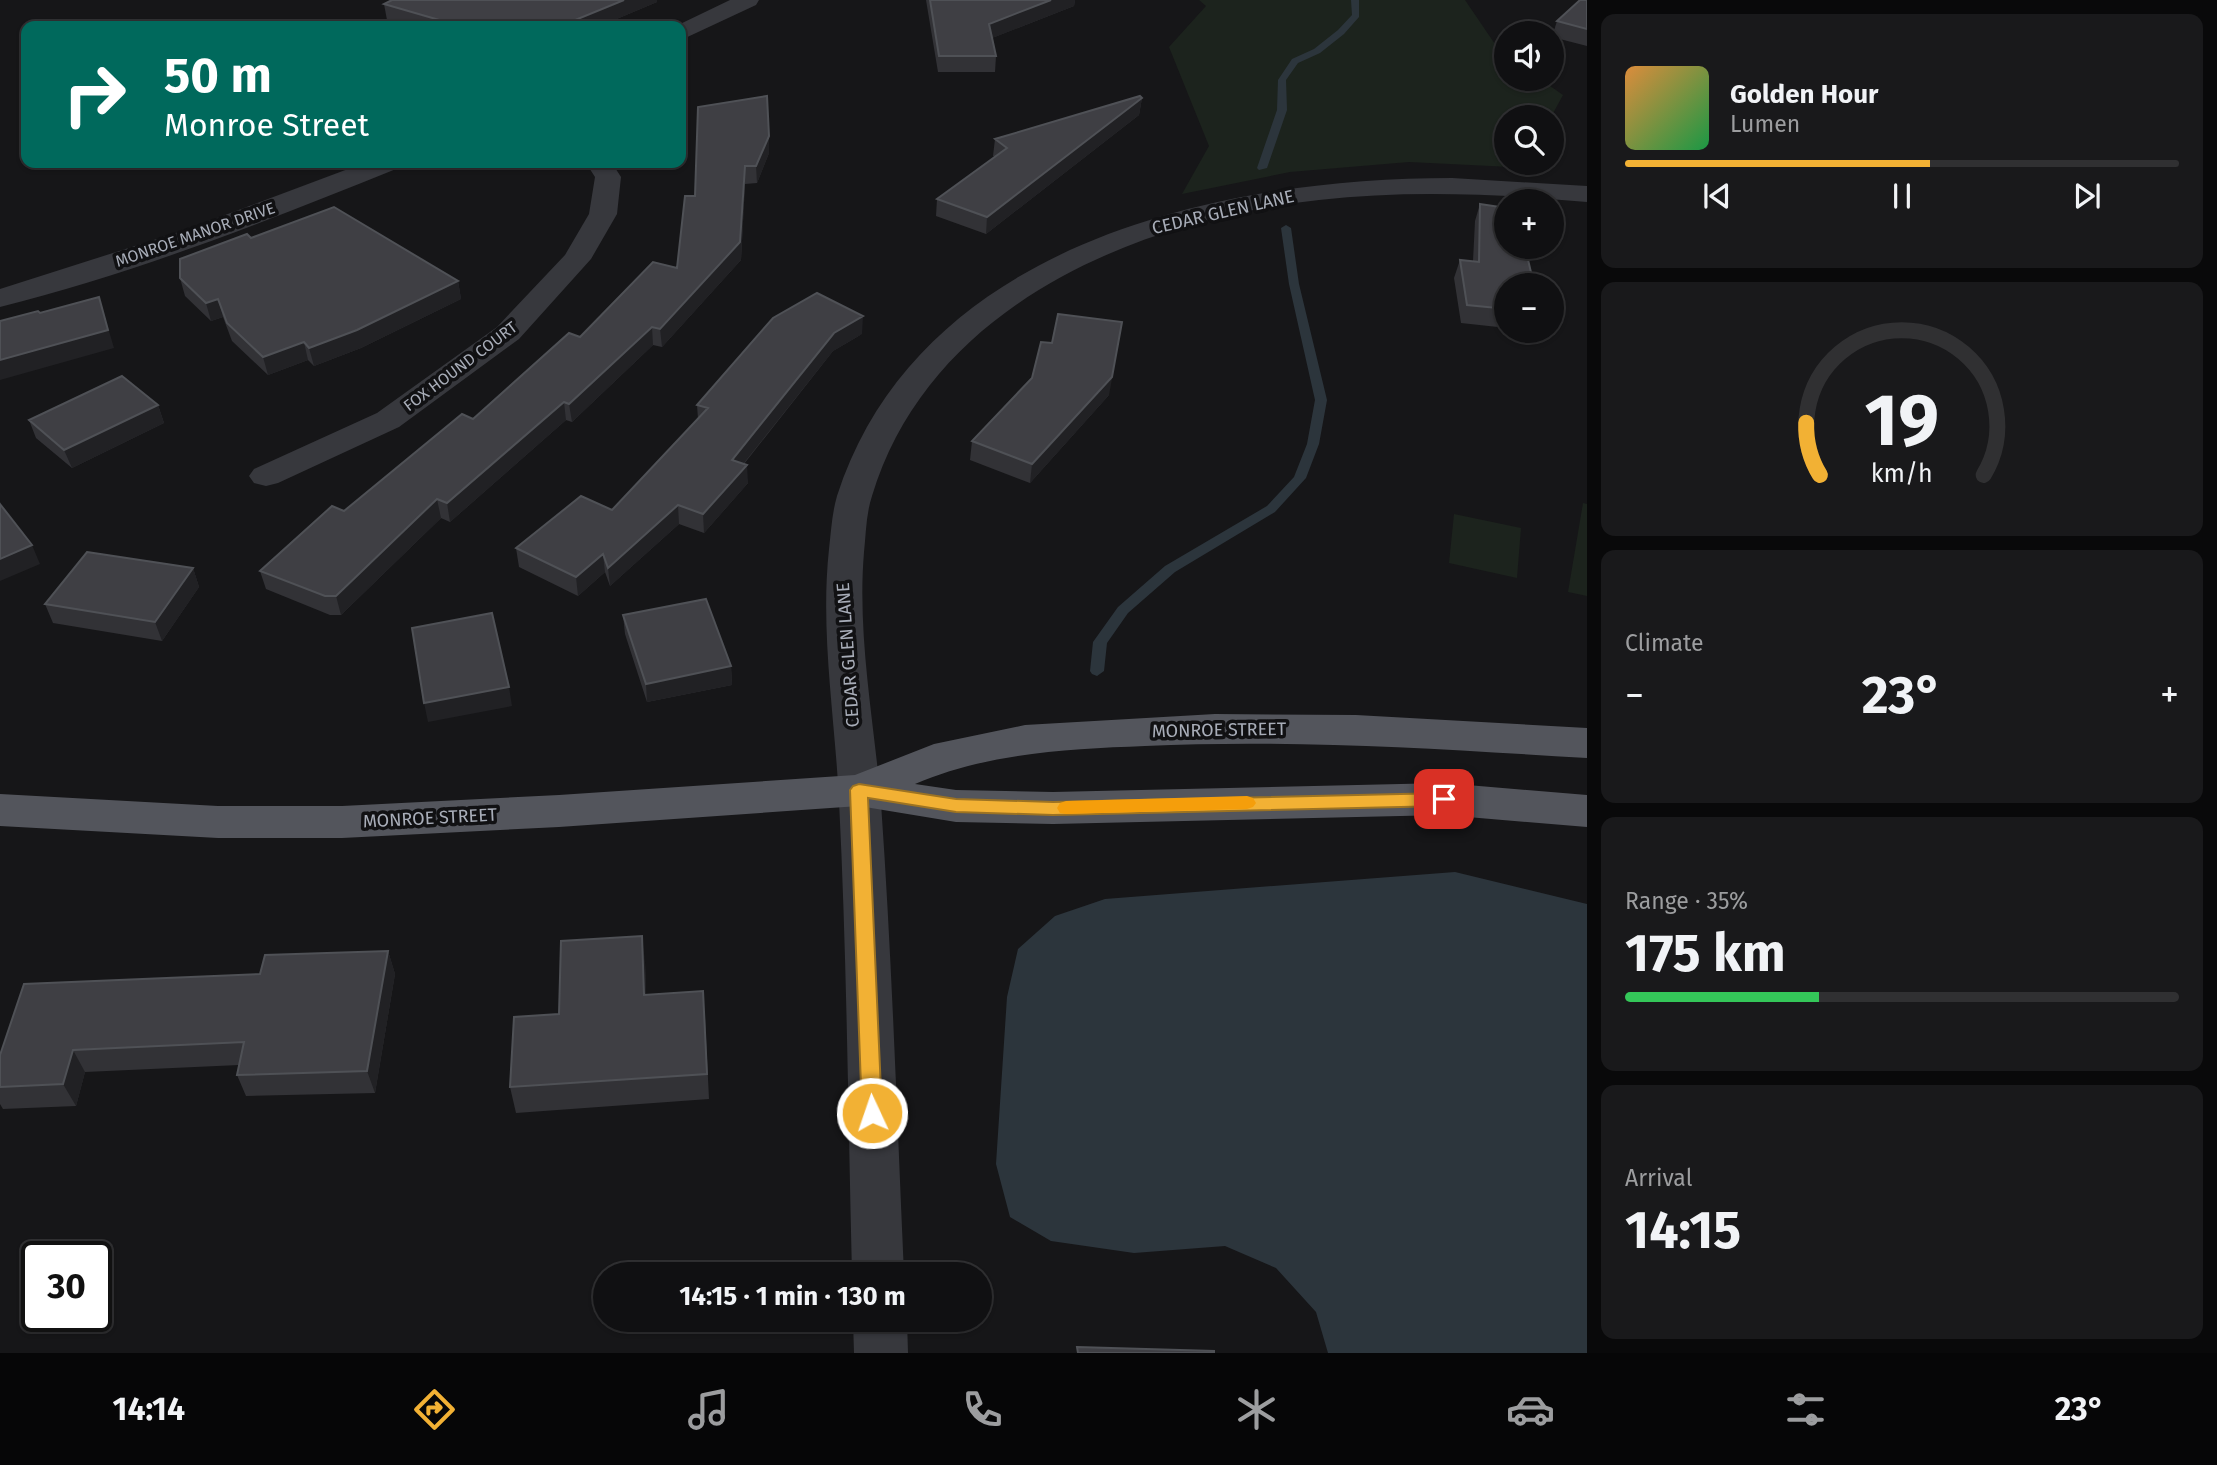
<!DOCTYPE html>
<html lang="en">
<head>
<meta charset="utf-8">
<style>
	:root { --surface:#101012; --page:#19191b; --text:#f1f3f6; --muted:#9c9d9f; --line:#303032; --accent:#f2b134 }
	body { margin:0; font-family:"Fira Sans",sans-serif; background:var(--page); color:var(--text); height:100vh; display:flex; flex-direction:column; font-size:26px; white-space:nowrap }
	* { box-sizing:border-box; margin:0 }
	p { font-size:23px; color:var(--muted) }
	.icon { flex:none; width:38px; height:38px; fill:none; stroke:currentColor; stroke-width:2; stroke-linecap:round; stroke-linejoin:round }
	.map { position:relative; flex:1; overflow:hidden }
	.side { display:flex; flex-direction:column; gap:14px; padding:14px; background:#09090a; width:630px }
	.side>* { flex:none }
	.banner { position:absolute; left:21px; top:21px; width:665px; height:147px; border-radius:14px; box-shadow:0 2px 5px #0004,0 0 0 2px var(--line); background:#00695c; color:#fff; overflow:hidden }
	.buttons { position:absolute; left:1494px; top:21px; display:grid; gap:14px }
	.buttons a { display:grid; place-items:center; width:70px; height:70px; border-radius:50%; background:var(--surface); box-shadow:0 2px 5px #0004,0 0 0 2px var(--line); font-size:35px }
	.speed { position:absolute; left:21px; top:1241px; display:flex; gap:14px; font-size:35px; font-weight:700; text-align:center }
	.speed>* { display:grid; place-content:center; width:91px; height:91px; border-radius:50%; background:var(--surface); box-shadow:0 2px 5px #0004,0 0 0 2px var(--line); line-height:1 }
	.speed .limit { border:4px solid #111; border-radius:10px; background:#fff; color:#111 }
	.pin { position:absolute; display:grid; place-items:center; width:60px; height:60px; color:#fff; margin:-30px; border-radius:14px; box-shadow:0 4px 10px #0006 }
	.me { position:absolute; width:77px; margin:-38px; rotate:357deg; stroke-linejoin:round; filter:drop-shadow(0 0 5px #0008) }
	.turn { display:flex; align-items:center; gap:24px; height:147px; padding:0 28px; font-size:32px }
	.turn .icon { width:91px; height:91px; stroke-width:2.5 }
	.turn b { display:block; font-size:49px; line-height:60px }
	.big { font-size:52px; font-weight:700; line-height:1.1 }
	.side .widget { flex:1; display:flex; flex-direction:column; justify-content:center; gap:10px; min-width:0; padding:0 24px; border-radius:14px; background:var(--page) }
	.side .dial { align-items:center; gap:0 }
	.dial svg { height:182px; overflow:visible; fill:none; stroke:var(--line); stroke-width:7; stroke-linecap:round; text-anchor:middle }
	.dial text { fill:var(--text); stroke:none }
	.song { display:flex; align-items:center; gap:21px }
	.cover { width:84px; height:84px; border-radius:10px; background:linear-gradient(135deg,hsl(30 70% 55%),hsl(140 70% 35%)) }
	.played { height:7px; border-radius:4px; background:linear-gradient(90deg,var(--accent) 55%,var(--line) 55%) }
	.keys { display:flex; justify-content:space-around; direction:ltr }
	.heat { display:flex; justify-content:space-between; align-items:center; font-size:38px; direction:ltr }
	.charge { height:10px; border-radius:5px; background:linear-gradient(90deg,#34c759 35%,var(--line) 0) }
	.trip { position:absolute; left:593px; top:1262px; width:399px; height:70px; border-radius:35px; background:var(--surface); box-shadow:0 2px 5px #0004,0 0 0 2px var(--line); font-weight:700; line-height:70px; text-align:center }
	.tab-bar { display:flex; height:112px; justify-content:space-around; align-items:center; background:#060607; color:var(--muted) }
	.tab-bar .icon { width:49px; height:49px }
	.tab-bar .on { color:var(--accent) }
	.tab-bar b { font-size:32px; color:var(--text) }
	main { display:flex; flex:1; min-height:0 }
	.map>svg:first-child { display:block }
	.green { fill:#1c231d }
	.water { fill:#2c353c }
	.lines { fill:none; stroke-linecap:round; stroke-linejoin:round }
	.stream { fill:#2c353c; fill-rule:evenodd }
	.minor { fill:#37383d; fill-rule:evenodd }
	.major { fill:#53555c; fill-rule:evenodd }
	.wall { fill:#323236 }
	.shaded-wall { fill:#212124 }
	.building { fill:#3f3f44; stroke:#4f5156; stroke-width:2 }
	.route { fill:#f2b134; stroke:#9d7322; stroke-width:2 }
	.slow { fill:#f59e0b }
	.labels { text-anchor:middle; stroke-width:7; stroke-linejoin:round; paint-order:stroke }
	.far-street-label { font-size:16px; fill:#a8adb8; stroke:#111113 }
	.street-label { font-size:18px; fill:#a8adb8; stroke:#111113 }
</style>
</head>
<body>
<main>
<div class="map">
<svg width="1587" height="1353" viewBox="0 0 1587 1353">
	<rect width="100%" height="100%" fill="#161618"/>
	<path class="green" d="M 1199,0 L 1465,0 L 1499,50 L 1507,55 L 1507,79 L 1540,79 L 1563,95 L 1551,117 L 1507,117 L 1507,163 L 1519,163 L 1511,167 L 1409,162 L 1290,172 L 1182,194 L 1209,146 L 1169,47 L 1206,6 Z
		M 1583,503 L 1587,504 L 1587,596 L 1568,592 Z
		M 1454,514 L 1521,528 L 1517,578 L 1449,563 Z"/>
	<path class="water" d="M 1455,872 L 1587,904 L 1587,1353 L 1328,1353 L 1316,1312 L 1276,1268 L 1225,1246 L 1134,1253 L 1051,1241 L 1010,1217 L 996,1164 L 1007,997 L 1018,949 L 1055,916 L 1105,899 Z"/>
	<g class="lines">
		<path class="stream" d="M 1351,0 L 1359,0 L 1359,17 L 1344,34 L 1320,53 L 1298,63 L 1286,80 L 1287,110 L 1267,168 L 1259,170 L 1257,168 L 1277,110 L 1278,80 L 1292,59 L 1314,49 L 1338,30 L 1352,15 Z
			M 1286,225 L 1291,228 L 1299,284 L 1327,400 L 1319,444 L 1306,478 L 1275,512 L 1175,572 L 1128,613 L 1107,643 L 1104,671 L 1097,676 L 1092,674 L 1090,671 L 1093,642 L 1118,607 L 1165,566 L 1267,506 L 1294,477 L 1307,444 L 1315,400 L 1289,284 L 1281,228 Z"/>
		<path class="minor" d="M 730,0 L 759,0 L 756,5 L 681,40 L 681,26 L 676,26 Z
			M 364,163 L 400,163 L 396,169 C 267,221 136,273 0,307 L 0,289 L 185,230 Z
			M 586,163 L 612,163 L 621,177 L 617,214 L 591,259 L 519,339 L 399,427 L 278,483 L 266,486 L 254,483 L 249,476 L 254,469 L 377,413 L 497,327 L 565,255 L 589,214 L 595,177 Z
			M 1452,178 L 1587,186 L 1587,202 C 1498,194 1408,190 1319,200 C 1137,220 930,305 872,496 C 866,514 866,534 864,552 C 857,636 874,720 881,803 C 892,960 897,1117 904,1274 L 852,1274 C 848,1116 847,958 839,801 C 835,717 820,633 829,549 C 831,532 832,513 837,496 C 918,244 1219,178 1452,178 Z
			M 853,1320 L 907,1320 L 908,1353 L 854,1353 Z"/>
		<path class="major" d="M 1215,714 L 1356,715 L 1587,728 L 1587,758 C 1439,749 1293,739 1145,746 C 1068,749 987,753 915,784 L 956,790 L 1053,792 L 1444,783 L 1587,795 L 1587,827 L 1444,815 L 1053,824 L 956,822 L 859,806 L 559,827 L 342,838 L 218,838 L 0,826 L 0,794 L 218,806 L 342,806 L 559,795 L 855,775 L 934,744 L 1025,725 Z"/>
	</g>
	<path class="wall" d="M 392,0 L 657,0 L 657,2 L 600,26 L 409,26 L 387,20 L 384,4 Z
		M 926,0 L 1075,0 L 1074,6 L 992,38 L 996,56 L 995,72 L 938,72 Z
		M 1587,0 L 1587,46 L 1552,37 L 1557,21 Z
		M 1142,98 L 1139,115 L 986,234 L 936,216 L 937,199 L 995,157 L 993,156 L 995,139 Z
		M 769,153 L 757,183 L 745,184 L 741,260 L 662,347 L 653,345 L 572,422 L 566,420 L 450,522 L 441,518 L 341,615 L 330,615 L 266,589 L 260,571 L 473,419 L 580,337 L 677,268 L 695,196 Z
		M 1480,204 L 1507,285 L 1507,328 L 1461,323 L 1454,278 L 1460,260 L 1473,261 L 1475,221 Z
		M 251,238 L 458,281 L 461,299 L 361,348 L 314,366 L 308,360 L 268,375 L 232,341 L 223,317 L 211,321 L 185,296 L 180,278 Z
		M 862,334 L 833,351 L 744,464 L 748,483 L 704,533 L 679,524 L 610,586 L 605,572 L 578,596 L 519,567 L 516,548 L 612,510 L 698,419 L 697,405 Z
		M 1109,395 L 1030,483 L 970,460 L 972,441 Z
		M 158,405 L 164,423 L 72,468 L 36,438 L 29,420 Z
		M 193,568 L 199,587 L 162,641 L 53,623 L 45,604 Z
		M 623,615 L 731,666 L 732,685 L 647,702 L 625,634 Z
		M 388,951 L 395,974 L 375,1093 L 246,1096 L 237,1075 L 239,1065 L 85,1072 L 76,1106 L 3,1109 L 0,1104 L 0,1055 L 260,974 Z
		M 645,962 L 646,995 L 705,1017 L 709,1099 L 516,1113 L 510,1087 L 559,1014 Z"/>
	<path class="shaded-wall" d="M 624,0 L 657,0 L 657,2 L 600,26 L 568,26 L 568,23 Z
		M 1051,0 L 1075,0 L 1074,6 L 987,40 L 989,24 Z
		M 1142,98 L 1139,115 L 986,234 L 987,217 Z
		M 769,136 L 769,153 L 757,183 L 756,166 Z
		M 745,166 L 745,184 L 741,260 L 662,347 L 660,329 Z
		M 458,281 L 461,299 L 361,348 L 314,366 L 309,348 Z
		M 99,297 L 114,348 L 0,380 L 0,360 Z
		M 218,299 L 223,317 L 211,321 L 206,303 Z
		M 863,316 L 862,334 L 833,351 L 732,478 L 732,460 L 834,333 Z
		M 652,327 L 653,345 L 572,422 L 569,404 Z
		M 1119,340 L 1109,395 L 1030,483 L 1032,464 Z
		M 304,342 L 308,360 L 268,375 L 263,357 Z
		M 564,402 L 566,420 L 450,522 L 447,503 Z
		M 158,405 L 164,423 L 72,468 L 64,450 Z
		M 747,465 L 748,483 L 704,533 L 703,514 Z
		M 437,499 L 441,518 L 341,615 L 336,596 Z
		M 678,505 L 679,524 L 610,586 L 608,568 Z
		M 32,545 L 40,564 L 0,581 L 0,559 Z
		M 603,554 L 605,572 L 578,596 L 576,577 Z
		M 193,568 L 199,587 L 162,641 L 155,622 Z
		M 731,666 L 732,685 L 647,702 L 646,684 Z
		M 509,687 L 512,706 L 428,722 L 424,703 Z
		M 642,936 L 645,962 L 647,1021 L 644,995 Z
		M 388,951 L 395,974 L 375,1093 L 367,1071 Z
		M 73,1050 L 85,1072 L 76,1106 L 63,1084 Z"/>
	<path class="building" d="M 392,0 L 624,0 L 568,23 L 453,24 L 384,4 Z
		M 930,0 L 1051,0 L 989,24 L 996,56 L 939,56 Z
		M 1580,0 L 1587,0 L 1587,29 L 1557,21 Z
		M 767,96 L 769,136 L 756,166 L 745,166 L 740,242 L 660,329 L 652,327 L 569,404 L 564,402 L 447,503 L 437,499 L 336,596 L 325,596 L 260,571 L 332,506 L 344,511 L 462,414 L 473,419 L 569,333 L 580,337 L 653,262 L 677,268 L 685,196 L 695,196 L 698,107 Z
		M 1140,96 L 1142,98 L 987,217 L 937,199 L 1007,148 L 995,139 Z
		M 1480,204 L 1507,208 L 1507,247 L 1525,247 L 1534,285 L 1507,285 L 1507,309 L 1467,305 L 1460,260 L 1479,262 Z
		M 334,207 L 458,281 L 357,330 L 309,348 L 304,342 L 263,357 L 227,323 L 218,299 L 206,303 L 180,278 L 180,259 L 247,234 L 251,238 Z
		M 817,293 L 863,316 L 834,333 L 732,460 L 747,465 L 703,514 L 678,505 L 608,568 L 603,554 L 576,577 L 516,548 L 581,496 L 612,510 L 708,408 L 697,405 L 773,318 Z
		M 99,297 L 108,330 L 0,360 L 0,321 L 38,311 L 40,313 Z
		M 1058,314 L 1122,322 L 1112,377 L 1032,464 L 972,441 L 1032,378 L 1041,342 L 1052,343 Z
		M 122,376 L 158,405 L 64,450 L 29,420 Z
		M 0,504 L 32,545 L 0,559 Z
		M 87,552 L 193,568 L 155,622 L 45,604 Z
		M 706,599 L 731,666 L 646,684 L 623,615 Z
		M 492,613 L 509,687 L 424,703 L 412,628 Z
		M 642,936 L 644,995 L 703,991 L 707,1074 L 510,1087 L 514,1017 L 559,1014 L 561,941 Z
		M 388,951 L 367,1071 L 237,1075 L 244,1042 L 73,1050 L 63,1084 L 0,1087 L 0,1055 L 24,984 L 260,974 L 265,955 Z
		M 1077,1347 L 1214,1351 L 1214,1353 L 1078,1353 Z"/>
	<path class="route" d="M 859,784 L 956,799 L 1053,802 L 1444,793 L 1450,795 L 1452,799 L 1450,804 L 1444,806 L 1053,815 L 956,812 L 868,798 L 882,1113 L 879,1119 L 872,1122 L 865,1119 L 862,1113 L 850,790 L 853,786 Z"/>
	<path class="slow" d="M 1247,796 L 1253,798 L 1256,803 L 1253,807 L 1247,809 L 1066,814 L 1060,813 L 1057,808 L 1060,803 L 1066,801 Z"/>
	<g class="labels">
		<g class="far-street-label">
			<text transform="translate(195 234) rotate(-19)" y="6">MONROE MANOR DRIVE</text>
			<text transform="translate(460 366) rotate(-37)" y="6">FOX HOUND COURT</text>
		</g>
		<g class="street-label">
			<text transform="translate(1223 212) rotate(-13)" y="6">CEDAR GLEN LANE</text>
			<text transform="translate(848 655) rotate(-94)" y="6">CEDAR GLEN LANE</text>
			<text transform="translate(1219 730) rotate(-1)" y="6">MONROE STREET</text>
			<text transform="translate(430 818) rotate(-3)" y="6">MONROE STREET</text>
		</g>
	</g>
</svg>
<div class="buttons">
<a><svg class="icon" aria-label="sound" viewBox="0 0 24 24"><path d="M4 9h4l5-4v14l-5-4H4zM17 9q2 3 0 6"/></svg></a>
<a><svg class="icon" aria-label="search" viewBox="0 0 24 24"><circle cx="10" cy="10" r="6"/><path d="M15 15l6 6"/></svg></a>
<a>+</a>
<a>−</a>
</div>
<div class="speed"><div class="limit">30</div></div>
<div class="pin" style="left:1444px;top:799px;background:#d93025"><svg class="icon" aria-label="arrive" viewBox="0 0 24 24"><path d="M6 21V4h12l-3 4 3 4H6"/></svg></div>
<svg class="me" style="left:872px;top:1113px" viewBox="-20 -20 40 40"><circle r="17" fill="#f2b134" stroke="#fff" stroke-width="3"/><path d="M0-11L8 9 0 5-8 9z" fill="#fff"/></svg>
<div class="trip">14:15 · 1 min · 130 m</div>
<div class="banner">
<div class="turn"><svg class="icon" aria-label="right" viewBox="0 0 24 24"><path d="M7 20v-9h11M14 6l5 5-5 5"/></svg><div><b>50 m</b>Monroe Street</div></div>
</div>
</div>
<section class="side">
<div class="widget">
<div class="song"><i class="cover"></i><div><b>Golden Hour</b><p>Lumen</p></div></div>
<div class="played"></div>
<div class="keys"><svg class="icon" aria-label="previous" viewBox="0 0 24 24"><path d="M18 5L8 12l10 7zM5 5v14"/></svg><svg class="icon" aria-label="pause" viewBox="0 0 24 24"><path d="M8 5v14M16 5v14"/></svg><svg class="icon" aria-label="next" viewBox="0 0 24 24"><path d="M6 5l10 7-10 7zM19 5v14"/></svg></div>
</div>
<div class="widget dial"><svg viewBox="0 0 100 80">
<path d="M14 69A42 42 0 1 1 86 69"/>
<path d="M14 69A42 42 0 0 1 8 46" stroke="#f2b134"/>
<text x="50" y="56" font-size="32" font-weight="700">19</text>
<text x="50" y="72" font-size="11">km/h</text>
</svg></div>
<div class="widget"><p>Climate</p>
<div class="heat"><a>−</a><b class="big">23°</b><a>+</a></div>
</div>
<div class="widget"><p>Range · 35%</p><b class="big">175 km</b><div class="charge"></div></div>
<div class="widget"><p>Arrival</p><b class="big">14:15</b></div>
</section>
</main>
<nav class="tab-bar">
<b>14:14</b>
<svg class="icon on" aria-label="directions" viewBox="0 0 24 24"><path d="M12 3l9 9-9 9-9-9zM9 14v-3h6M13 9l2 2-2 2"/></svg>
<svg class="icon" aria-label="music" viewBox="0 0 24 24"><path d="M9 18V5l10-2v13"/><circle cx="6" cy="18" r="3"/><circle cx="16" cy="16" r="3"/></svg>
<svg class="icon" aria-label="phone" viewBox="0 0 24 24"><path d="M5 4h4l2 5-3 2q2 4 5 5l2-3 5 2v4C11 20 4 13 5 4z"/></svg>
<svg class="icon" aria-label="climate" viewBox="0 0 24 24"><path d="M12 3v18M4 7l16 10M4 17L20 7"/></svg>
<svg class="icon" aria-label="car" viewBox="0 0 24 24"><path d="M5 17H2v-5l4-1 3-4h7l3 4 3 1v5h-3M9 17h6M6 11h13"/><circle cx="7" cy="17" r="2"/><circle cx="17" cy="17" r="2"/></svg>
<svg class="icon" aria-label="filters" viewBox="0 0 24 24"><path d="M4 7h16M4 17h16"/><circle cx="9" cy="7" r="2"/><circle cx="15" cy="17" r="2"/></svg>
<b>23°</b>
</nav>
</body>
</html>
